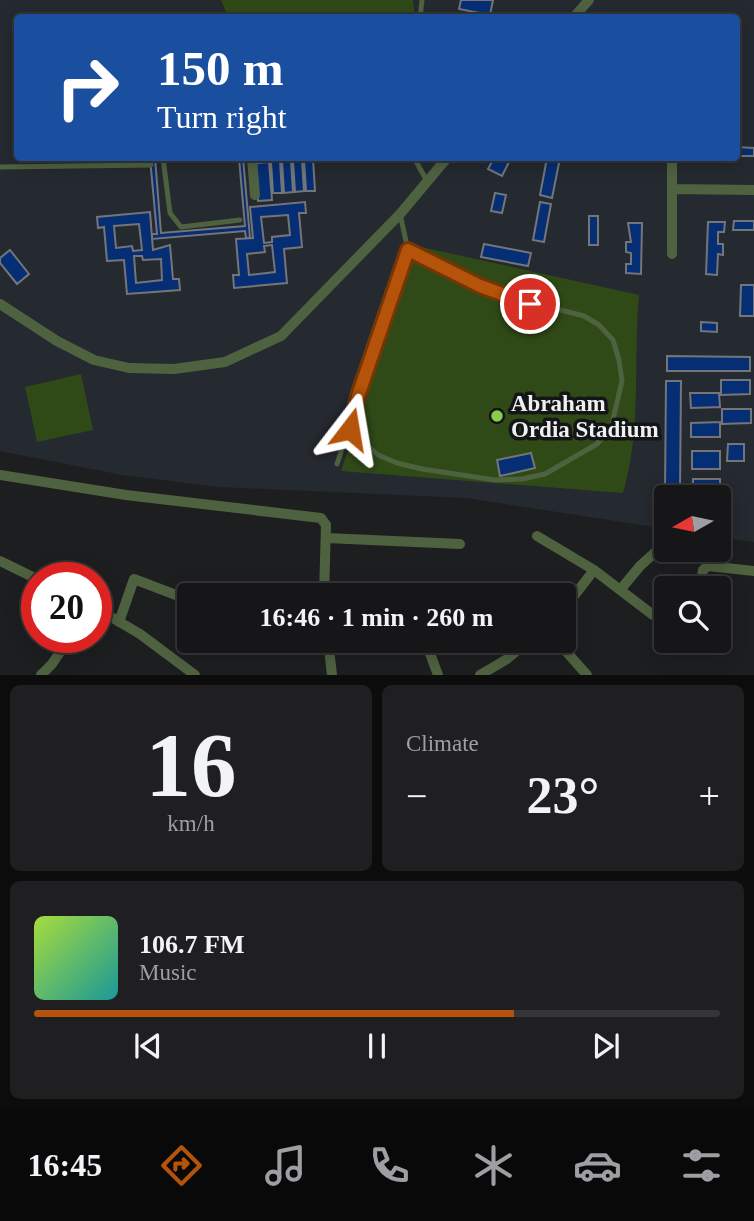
<!DOCTYPE html>
<html lang="en">
<head>
<meta charset="utf-8">
<style>
	:root { --surface:#161618; --page:#1f1f21; --text:#f1f3f6; --muted:#9e9fa2; --line:#353537; --accent:#b45309 }
	body { margin:0; font-family:Georgia,serif; background:var(--page); color:var(--text); height:100vh; display:flex; flex-direction:column; font-size:26px; white-space:nowrap }
	* { box-sizing:border-box; margin:0 }
	p { font-size:23px; color:var(--muted) }
	.icon { flex:none; width:38px; height:38px; fill:none; stroke:currentColor; stroke-width:2; stroke-linecap:round; stroke-linejoin:round }
	.map { position:relative; height:675px; overflow:hidden }
	.drawer { display:flex; flex-direction:column; gap:10px; padding:10px; background:#0c0c0d; flex:1 }
	.drawer>* { flex:none }
	.hud { position:absolute; left:14px; top:14px; width:726px; height:147px; border-radius:7px; box-shadow:0 4px 18px #0003,0 0 0 2px var(--line); background:#1a4fa0; color:#fff; overflow:hidden }
	.needle { width:46px; rotate:261deg }
	.controls { position:absolute; left:654px; top:485px; display:grid; gap:14px }
	.controls a { display:grid; place-items:center; width:77px; height:77px; border-radius:7px; background:var(--surface); box-shadow:0 4px 18px #0003,0 0 0 2px var(--line); font-size:35px }
	.speed { position:absolute; left:21px; top:562px; display:flex; gap:14px; font-size:35px; font-weight:700; text-align:center }
	.speed>* { display:grid; place-content:center; width:91px; height:91px; border-radius:50%; background:var(--surface); box-shadow:0 4px 18px #0003,0 0 0 2px var(--line); line-height:1 }
	.speed .limit { border:10px solid #d22; background:#fff; color:#111 }
	.pin { position:absolute; display:grid; place-items:center; width:60px; height:60px; color:#fff; margin:-30px; border:4px solid #fff; border-radius:50%; box-shadow:0 2px 7px #0007 }
	.me { position:absolute; width:77px; margin:-38px; rotate:14deg; stroke-linejoin:round; filter:drop-shadow(0 0 5px #0008) }
	.turn { display:flex; align-items:center; gap:24px; height:147px; padding:0 28px; font-size:32px }
	.turn .icon { width:91px; height:91px; stroke-width:2.5 }
	.turn b { display:block; font-size:49px; line-height:60px }
	.big { font-size:52px; font-weight:800; line-height:1.1 }
	.drawer .widget { flex:1; display:flex; flex-direction:column; justify-content:center; gap:10px; min-width:0; padding:0 24px; border-radius:10px; background:var(--page) }
	.drawer .dial { align-items:center; gap:0 }
	.dial b { font-size:91px; line-height:1 }
	.song { display:flex; align-items:center; gap:21px }
	.cover { width:84px; height:84px; border-radius:10px; background:linear-gradient(135deg,hsl(80 70% 55%),hsl(180 70% 35%)) }
	.played { height:7px; border-radius:4px; background:linear-gradient(90deg,var(--accent) 70%,var(--line) 70%) }
	.keys { display:flex; justify-content:space-around; direction:ltr }
	.heat { display:flex; justify-content:space-between; align-items:center; font-size:38px; direction:ltr }
	.drawer .tiles { flex:1; display:grid; gap:10px; grid-template-columns:1fr 1fr }
	.widget:last-child { grid-column:span 2 }
	.trip { position:absolute; left:177px; top:583px; width:399px; height:70px; border-radius:7px; background:var(--surface); box-shadow:0 4px 18px #0003,0 0 0 2px var(--line); font-weight:800; line-height:70px; text-align:center }
	.menu { display:flex; height:112px; justify-content:space-around; align-items:center; background:#09090a; color:var(--muted) }
	.menu .icon { width:49px; height:49px }
	.menu .on { color:var(--accent) }
	.menu b { font-size:32px; color:var(--text) }
	.map>svg:first-child { display:block }
	.built { fill:#252930; fill-rule:evenodd }
	.green { fill:#304a17 }
	.building { fill:#052e74; stroke:#747578; stroke-width:2; fill-rule:evenodd }
	.lines { fill:none; stroke-linecap:round; stroke-linejoin:round }
	.lane { stroke:#4f6240; stroke-width:5 }
	.street { stroke:#4f6240; stroke-width:10 }
	.route-casing { stroke:#753606; stroke-width:18 }
	.route { stroke:#b45309; stroke-width:12 }
	.poi-dot { fill:#8ace47; stroke:#141517; stroke-width:2.5 }
	.labels { text-anchor:middle; stroke-width:7; stroke-linejoin:round; paint-order:stroke }
	.poi-label { font-size:23px; font-weight:bold; fill:#eff0f1; stroke:#141517; text-anchor:start }
</style>
</head>
<body>
<div class="map">
<svg width="754" height="675" viewBox="0 0 754 675">
	<rect width="100%" height="100%" fill="#1d1e20"/>
	<path class="built" d="M 0,0 L 754,0 L 754,542 L 719,537 L 719,497 L 667,497 L 667,529 L 466,498 L 219,487 L 122,475 L 0,451 ZM 18,18 L 737,18 L 737,158 L 18,158 Z"/>
	<path class="green" d="M 221,0 L 413,0 L 415,17 L 228,17 Z
		M 417,246 L 639,295 C 633,361 642,428 623,493 L 341,471 Z
		M 81,374 L 93,430 L 37,442 L 25,387 Z"/>
	<path class="building" d="M 461,0 L 493,0 L 490,15 L 459,9 Z
		M 737,147 L 754,148 L 754,156 L 737,156 Z
		M 150,158 L 155,158 L 161,233 L 245,226 L 239,158 L 243,158 L 250,238 L 246,238 L 245,231 L 152,239 L 152,234 L 157,234 Z
		M 494,158 L 511,158 L 502,176 L 488,169 Z
		M 547,158 L 560,158 L 552,198 L 540,195 Z
		M 313,159 L 315,191 L 306,191 L 304,160 Z
		M 302,160 L 304,191 L 295,192 L 293,161 Z
		M 280,161 L 282,193 L 273,193 L 271,162 Z
		M 282,161 L 291,161 L 293,192 L 284,193 Z
		M 269,162 L 272,200 L 258,201 L 256,163 Z
		M 495,193 L 506,195 L 502,213 L 491,211 Z
		M 305,202 L 306,213 L 299,213 L 302,247 L 284,249 L 287,283 L 234,288 L 233,275 L 239,275 L 236,239 L 253,238 L 250,207 ZM 288,215 L 290,235 L 272,237 L 272,242 L 264,243 L 261,217 ZM 272,245 L 275,272 L 249,275 L 247,254 L 265,252 L 264,246 Z
		M 540,202 L 551,204 L 544,242 L 533,240 Z
		M 150,212 L 153,250 L 170,245 L 173,279 L 179,279 L 180,290 L 127,294 L 124,260 L 107,261 L 104,227 L 98,228 L 97,217 ZM 139,224 L 142,250 L 133,251 L 132,246 L 116,248 L 114,226 ZM 134,256 L 142,256 L 143,260 L 161,259 L 162,280 L 136,283 Z
		M 589,216 L 598,216 L 598,245 L 589,245 Z
		M 734,221 L 754,221 L 754,230 L 733,230 Z
		M 708,222 L 725,222 L 724,232 L 718,232 L 718,244 L 723,244 L 723,255 L 718,254 L 717,275 L 706,274 Z
		M 628,223 L 642,223 L 641,274 L 626,273 L 626,264 L 631,264 L 631,253 L 626,252 L 626,242 L 631,242 Z
		M 484,244 L 531,253 L 528,266 L 481,257 Z
		M 10,250 L 29,274 L 17,284 L 0,263 L 0,258 Z
		M 741,285 L 754,285 L 754,316 L 740,316 Z
		M 701,322 L 717,323 L 717,332 L 701,331 Z
		M 667,356 L 750,357 L 750,371 L 667,371 Z
		M 721,380 L 750,380 L 750,394 L 721,395 Z
		M 666,381 L 681,381 L 680,492 L 665,492 Z
		M 690,393 L 719,393 L 720,407 L 691,408 Z
		M 722,409 L 751,409 L 751,423 L 722,424 Z
		M 720,422 L 720,437 L 691,437 L 691,423 Z
		M 728,444 L 744,444 L 744,461 L 727,461 Z
		M 692,451 L 720,451 L 720,469 L 692,469 Z
		M 531,453 L 535,468 L 500,476 L 497,460 Z
		M 693,479 L 720,479 L 720,497 L 693,497 Z"/>
	<g class="lines">
		<path class="lane" d="M 420,18 L 422,0
			M 163,158 L 170,213 L 181,227 L 240,220
			M 414,158 L 427,181
			M 0,167 L 151,165
			M 350,430 L 378,455 L 397,463 L 422,469 L 495,480 L 522,479 L 545,474 L 597,444 L 611,428 L 622,381 L 619,360 L 613,340 L 599,325 L 584,316 L 506,296 L 408,250
			M 337,464 L 408,250 L 400,214"/>
		<path class="street" d="M 573,18 L 589,0
			M 252,158 L 255,195
			M 672,189 L 754,190
			M 672,254 L 672,158
			M 0,304 L 57,341 L 94,360 L 129,368 L 174,369 L 225,362 L 281,336 L 400,214 L 447,158
			M 0,475 L 126,495 L 321,518 L 326,525 L 324,595
			M 537,536 L 594,570 L 653,615
			M 326,538 L 460,544
			M 0,561 L 37,579
			M 700,588 L 703,570 L 708,566 L 754,571
			M 621,589 L 640,566 L 661,547
			M 96,608 L 140,634 L 195,675
			M 564,609 L 594,570
			M 119,622 L 134,579 L 189,600
			M 328,640 L 332,675
			M 425,640 L 438,675
			M 556,640 L 587,675
			M 41,675 L 52,664 L 70,637
			M 480,675 L 507,659 L 530,640"/>
	</g>
	<g class="lines">
		<g class="route-casing">
			<path id="route" d="M 350,429 L 358,396 L 408,250 L 480,286 L 530,304"/>
		</g>
		<use href="#route" class="route"/>
	</g>
	<circle class="poi-dot" cx="497" cy="416" r="7"/>
	<g class="labels">
		<g class="poi-label">
			<text x="511" y="411">Abraham<tspan x="511" dy="26">Ordia Stadium</tspan></text>
		</g>
	</g>
</svg>
<div class="controls">
<a><svg class="needle" viewBox="-14 -14 28 28"><path d="M0-13l5 13h-10z" fill="#e53935"/><path d="M0 13l5-13h-10z" fill="#9e9fa2"/></svg></a>
<a><svg class="icon" aria-label="search" viewBox="0 0 24 24"><circle cx="10" cy="10" r="6"/><path d="M15 15l6 6"/></svg></a>
</div>
<div class="speed"><div class="limit">20</div></div>
<div class="pin" style="left:530px;top:304px;background:#d93025"><svg class="icon" aria-label="arrive" viewBox="0 0 24 24"><path d="M6 21V4h12l-3 4 3 4H6"/></svg></div>
<svg class="me" style="left:350px;top:429px" viewBox="-20 -20 40 40"><path d="M0-17L14 15 0 8-14 15z" fill="#b45309" stroke="#fff" stroke-width="4"/></svg>
<div class="trip">16:46 · 1 min · 260 m</div>
<div class="hud">
<div class="turn"><svg class="icon" aria-label="right" viewBox="0 0 24 24"><path d="M7 20v-9h11M14 6l5 5-5 5"/></svg><div><b>150 m</b>Turn right</div></div>
</div>
</div>
<section class="drawer">
<div class="tiles">
<div class="widget dial"><b>16</b><p>km/h</p></div>
<div class="widget"><p>Climate</p>
<div class="heat"><a>−</a><b class="big">23°</b><a>+</a></div>
</div>
<div class="widget">
<div class="song"><i class="cover"></i><div><b>106.7 FM</b><p>Music</p></div></div>
<div class="played"></div>
<div class="keys"><svg class="icon" aria-label="previous" viewBox="0 0 24 24"><path d="M18 5L8 12l10 7zM5 5v14"/></svg><svg class="icon" aria-label="pause" viewBox="0 0 24 24"><path d="M8 5v14M16 5v14"/></svg><svg class="icon" aria-label="next" viewBox="0 0 24 24"><path d="M6 5l10 7-10 7zM19 5v14"/></svg></div>
</div>
</div>
</section>
<nav class="menu">
<b>16:45</b>
<svg class="icon on" aria-label="directions" viewBox="0 0 24 24"><path d="M12 3l9 9-9 9-9-9zM9 14v-3h6M13 9l2 2-2 2"/></svg>
<svg class="icon" aria-label="music" viewBox="0 0 24 24"><path d="M9 18V5l10-2v13"/><circle cx="6" cy="18" r="3"/><circle cx="16" cy="16" r="3"/></svg>
<svg class="icon" aria-label="phone" viewBox="0 0 24 24"><path d="M5 4h4l2 5-3 2q2 4 5 5l2-3 5 2v4C11 20 4 13 5 4z"/></svg>
<svg class="icon" aria-label="climate" viewBox="0 0 24 24"><path d="M12 3v18M4 7l16 10M4 17L20 7"/></svg>
<svg class="icon" aria-label="car" viewBox="0 0 24 24"><path d="M5 17H2v-5l4-1 3-4h7l3 4 3 1v5h-3M9 17h6M6 11h13"/><circle cx="7" cy="17" r="2"/><circle cx="17" cy="17" r="2"/></svg>
<svg class="icon" aria-label="filters" viewBox="0 0 24 24"><path d="M4 7h16M4 17h16"/><circle cx="9" cy="7" r="2"/><circle cx="15" cy="17" r="2"/></svg>
</nav>
</body>
</html>
